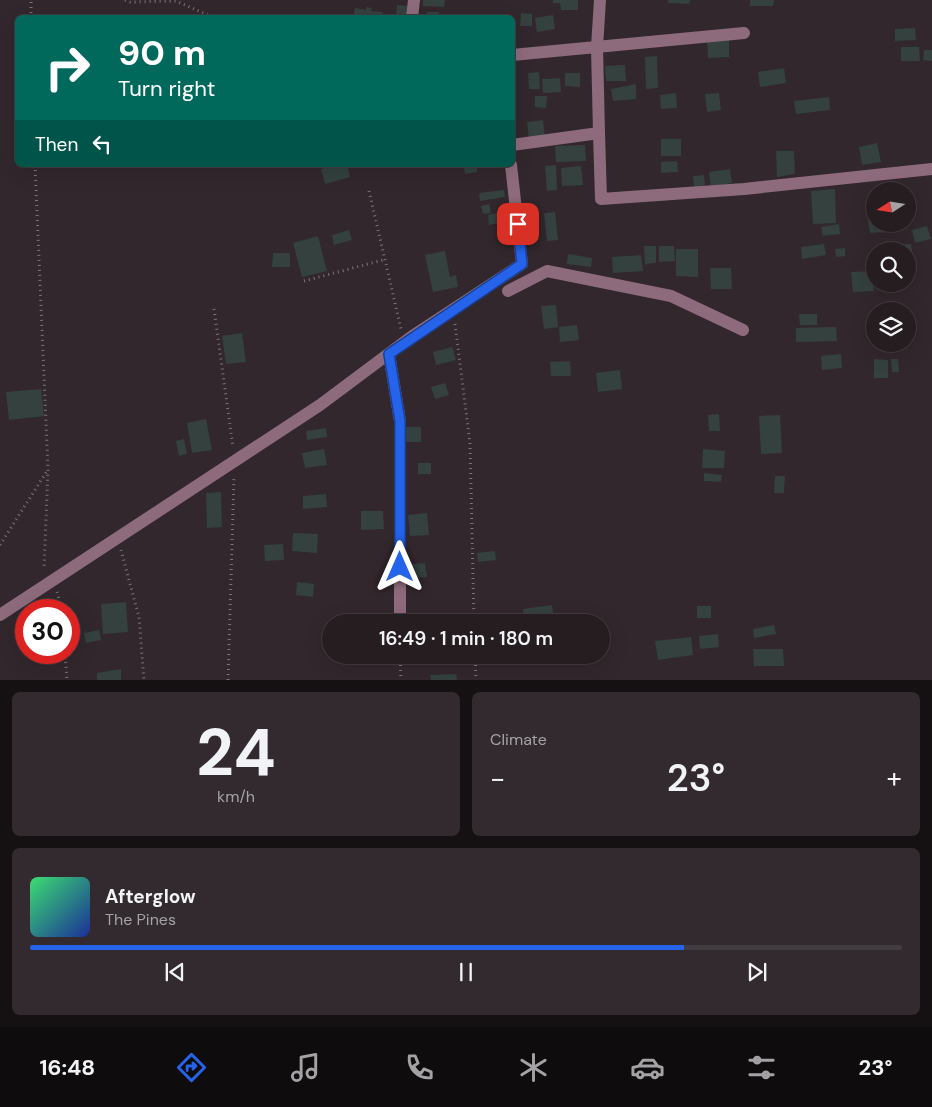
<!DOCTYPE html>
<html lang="en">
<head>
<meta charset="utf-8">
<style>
	:root { --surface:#261d21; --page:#322a2e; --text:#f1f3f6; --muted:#a4a2a5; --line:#423b3f; --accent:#2563eb }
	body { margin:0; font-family:"DM Sans",sans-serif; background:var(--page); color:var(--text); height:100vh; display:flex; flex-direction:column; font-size:19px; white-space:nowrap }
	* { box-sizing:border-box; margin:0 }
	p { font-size:16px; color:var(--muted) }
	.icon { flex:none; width:28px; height:28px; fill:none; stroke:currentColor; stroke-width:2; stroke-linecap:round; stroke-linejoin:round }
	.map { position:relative; height:680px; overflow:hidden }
	.drawer { display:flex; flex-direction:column; gap:12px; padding:12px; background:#151012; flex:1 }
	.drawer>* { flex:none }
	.guide { position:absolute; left:15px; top:15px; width:500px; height:152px; border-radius:8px; box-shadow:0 5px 20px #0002,0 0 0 1px var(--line); background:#00695c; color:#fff; overflow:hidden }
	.needle { width:32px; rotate:258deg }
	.tools { position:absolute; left:866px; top:182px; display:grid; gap:10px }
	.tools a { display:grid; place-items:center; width:50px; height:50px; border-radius:50%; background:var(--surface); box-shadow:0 5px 20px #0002,0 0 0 1px var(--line); font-size:25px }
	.speed { position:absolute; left:15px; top:599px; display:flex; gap:10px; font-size:25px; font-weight:700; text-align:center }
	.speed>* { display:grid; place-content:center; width:65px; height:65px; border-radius:50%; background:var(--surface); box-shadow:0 5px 20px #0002,0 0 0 1px var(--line); line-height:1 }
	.speed .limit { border:8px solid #d22; background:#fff; color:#111 }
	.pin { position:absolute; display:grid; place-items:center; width:42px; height:42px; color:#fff; margin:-21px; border-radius:10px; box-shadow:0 2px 8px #0006 }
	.me { position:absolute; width:55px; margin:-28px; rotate:0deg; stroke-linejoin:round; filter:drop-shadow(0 0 4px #0008) }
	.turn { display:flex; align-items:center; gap:18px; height:105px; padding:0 20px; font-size:22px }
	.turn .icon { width:65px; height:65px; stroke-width:2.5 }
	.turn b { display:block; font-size:35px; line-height:42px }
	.then { display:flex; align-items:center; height:48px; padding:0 20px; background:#0003; gap:10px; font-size:19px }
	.big { font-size:38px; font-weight:600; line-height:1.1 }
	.drawer .card { flex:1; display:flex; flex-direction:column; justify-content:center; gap:8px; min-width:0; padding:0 18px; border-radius:8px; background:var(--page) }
	.drawer .dial { align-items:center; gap:0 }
	.dial b { font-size:65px; line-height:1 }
	.song { display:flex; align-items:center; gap:15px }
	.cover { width:60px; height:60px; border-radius:8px; background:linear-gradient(135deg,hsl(140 70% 55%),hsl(230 70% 35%)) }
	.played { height:5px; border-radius:2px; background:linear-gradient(90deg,var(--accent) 75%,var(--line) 75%) }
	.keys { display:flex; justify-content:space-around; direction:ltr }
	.heat { display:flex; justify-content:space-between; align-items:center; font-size:28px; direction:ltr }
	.drawer .tiles { flex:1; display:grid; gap:12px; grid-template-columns:1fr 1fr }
	.card:last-child { grid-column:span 2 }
	.trip { position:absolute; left:322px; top:614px; width:288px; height:50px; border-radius:25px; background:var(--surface); box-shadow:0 5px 20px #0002,0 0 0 1px var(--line); font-weight:600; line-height:50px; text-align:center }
	.dock { display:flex; height:80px; justify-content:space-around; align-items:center; background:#0f0c0d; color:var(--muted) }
	.dock .icon { width:35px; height:35px }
	.dock .current { color:var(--accent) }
	.dock b { font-size:22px; color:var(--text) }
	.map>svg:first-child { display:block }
	.building { fill:#34413e }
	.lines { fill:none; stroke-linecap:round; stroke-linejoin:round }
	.path { stroke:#7e7478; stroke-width:3; stroke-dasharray:1 4; stroke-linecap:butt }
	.minor { stroke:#8e6b7c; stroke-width:12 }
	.route-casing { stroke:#184099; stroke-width:12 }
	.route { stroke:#2563eb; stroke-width:9 }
</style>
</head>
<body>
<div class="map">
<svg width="932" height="680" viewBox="0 0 932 680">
	<rect width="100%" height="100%" fill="#32272c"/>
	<path class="building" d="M 423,0 L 445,0 L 444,7 L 423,6 Z
		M 553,0 L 578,0 L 578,10 L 561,10 L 560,3 L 553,3 Z
		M 668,0 L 690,0 L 689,4 L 668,3 Z
		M 750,0 L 774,0 L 773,6 L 750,6 Z
		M 397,5 L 410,6 L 408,18 L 396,16 Z
		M 366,7 L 372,8 L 371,11 L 383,12 L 382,18 L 353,18 L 355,8 L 366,10 Z
		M 427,12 L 439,12 L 439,18 L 427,18 Z
		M 521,13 L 532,14 L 532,26 L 520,26 Z
		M 553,15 L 555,29 L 537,32 L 535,18 Z
		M 915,28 L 916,40 L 895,41 L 895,29 Z
		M 729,39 L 729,57 L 708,58 L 707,40 Z
		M 901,47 L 919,47 L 920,61 L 901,61 Z
		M 924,50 L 932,50 L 932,61 L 923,60 Z
		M 657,56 L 658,88 L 646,89 L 645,57 Z
		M 625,65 L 626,81 L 606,81 L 605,66 Z
		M 784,68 L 786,83 L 760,87 L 758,72 Z
		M 539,72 L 540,89 L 529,89 L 528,73 Z
		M 565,73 L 580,73 L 580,87 L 565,86 Z
		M 560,78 L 561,92 L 543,93 L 542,79 Z
		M 636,84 L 636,99 L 613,101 L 611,89 Z
		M 676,93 L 677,108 L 661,109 L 660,95 Z
		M 719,93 L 721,110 L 707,112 L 705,94 Z
		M 535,96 L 547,96 L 546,108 L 535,107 Z
		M 829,97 L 830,110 L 796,114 L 794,101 Z
		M 543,120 L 545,140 L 529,141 L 527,122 Z
		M 661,139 L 681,139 L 681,156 L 661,156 Z
		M 877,143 L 881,162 L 862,165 L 859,147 Z
		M 585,145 L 586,161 L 556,162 L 555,146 Z
		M 776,151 L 794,151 L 795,174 L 777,177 Z
		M 677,161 L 678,172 L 661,173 L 661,162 Z
		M 335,165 L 347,165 L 350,177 L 325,184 L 321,169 Z
		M 464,165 L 477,165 L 477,172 L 465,174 Z
		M 556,165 L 557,190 L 547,191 L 545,166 Z
		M 581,166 L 583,185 L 562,186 L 561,168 Z
		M 730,169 L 732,183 L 711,187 L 709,172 Z
		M 704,175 L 705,185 L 694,187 L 693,176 Z
		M 835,189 L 836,223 L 813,224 L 811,191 Z
		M 504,190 L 505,197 L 480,201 L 479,193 Z
		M 489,204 L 491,213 L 483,214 L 481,206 Z
		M 505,211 L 507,221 L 489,225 L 488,215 Z
		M 555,212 L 558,240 L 547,241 L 544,213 Z
		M 868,220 L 875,220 L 875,224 L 891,224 L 890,232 L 870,233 Z
		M 839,224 L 840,234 L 823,236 L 821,227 Z
		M 927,226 L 931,239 L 915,243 L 912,230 Z
		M 349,230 L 352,240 L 334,245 L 332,235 Z
		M 318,236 L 327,271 L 302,277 L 293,243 Z
		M 824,244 L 826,255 L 802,259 L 801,247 Z
		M 911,244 L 914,264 L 908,264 L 908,251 L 887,251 L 887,246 Z
		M 644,246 L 656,246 L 656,263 L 645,264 Z
		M 659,246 L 674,246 L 675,261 L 659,262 Z
		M 845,248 L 845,256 L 836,257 L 835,249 Z
		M 676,249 L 698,249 L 698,277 L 676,276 Z
		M 445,251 L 450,277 L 456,275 L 458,287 L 433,292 L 425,255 Z
		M 273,253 L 290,253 L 290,267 L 272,267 Z
		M 568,254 L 592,258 L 591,267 L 567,264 Z
		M 641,255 L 643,271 L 613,273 L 612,257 Z
		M 710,268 L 731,268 L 732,289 L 711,289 Z
		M 872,271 L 874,291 L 853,292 L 851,272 Z
		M 556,305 L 558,327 L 544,329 L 541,306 Z
		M 799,314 L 817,314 L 817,325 L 800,325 Z
		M 577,325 L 579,340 L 560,342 L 559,327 Z
		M 836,327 L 837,341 L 796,342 L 796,328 Z
		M 242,333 L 246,362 L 226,364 L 222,336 Z
		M 452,347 L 456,360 L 436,365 L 433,352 Z
		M 841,354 L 842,368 L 822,370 L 821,356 Z
		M 874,359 L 888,360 L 888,378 L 874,378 Z
		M 891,359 L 898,359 L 899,372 L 892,372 Z
		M 570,361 L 571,376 L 551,376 L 550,362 Z
		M 620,370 L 622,389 L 598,392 L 596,373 Z
		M 445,383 L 449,395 L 435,399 L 431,387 Z
		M 41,389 L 44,416 L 9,420 L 6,392 Z
		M 719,414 L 720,431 L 709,431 L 708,415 Z
		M 780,415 L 782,453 L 761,454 L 759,416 Z
		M 206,419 L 212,450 L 192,453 L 187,423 Z
		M 402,427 L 421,427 L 421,442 L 402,442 Z
		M 326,428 L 327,437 L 307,440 L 306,431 Z
		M 184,439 L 187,454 L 179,456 L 176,441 Z
		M 324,449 L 327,465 L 305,468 L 302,453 Z
		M 703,449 L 725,451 L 724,468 L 702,468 Z
		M 418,463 L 431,463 L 431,474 L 418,474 Z
		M 704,473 L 722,475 L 721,482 L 704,481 Z
		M 775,476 L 785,476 L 784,493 L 774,493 Z
		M 221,492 L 222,527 L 207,528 L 206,493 Z
		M 326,494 L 327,507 L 303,509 L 303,496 Z
		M 361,511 L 383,511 L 384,529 L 361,530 Z
		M 427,513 L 429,535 L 410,536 L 408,515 Z
		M 293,533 L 318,534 L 317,553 L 292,551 Z
		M 283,544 L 284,560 L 265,561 L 264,545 Z
		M 495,551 L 496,560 L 478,562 L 477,553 Z
		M 425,563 L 427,577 L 413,578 L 411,564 Z
		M 297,582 L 314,584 L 313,597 L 296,595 Z
		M 126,602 L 128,632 L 103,634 L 101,604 Z
		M 552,605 L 554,622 L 525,622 L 523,609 Z
		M 697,606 L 711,606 L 711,618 L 697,618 Z
		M 774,625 L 776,634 L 754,638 L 753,629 Z
		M 99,630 L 101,640 L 86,643 L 84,633 Z
		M 718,634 L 719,647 L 700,649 L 699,636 Z
		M 691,637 L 693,655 L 658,660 L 655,641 Z
		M 753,649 L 783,649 L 784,666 L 754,666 Z
		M 527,655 L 550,655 L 551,662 L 527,663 Z
		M 556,655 L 562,655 L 563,661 L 556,661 Z
		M 121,669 L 121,680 L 97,680 L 97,673 Z
		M 456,674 L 457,680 L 431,680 L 430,675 Z"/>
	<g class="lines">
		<path class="path" d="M 125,0 L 130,2 L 176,1 L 215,18
			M 31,18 L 31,0
			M 35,165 L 48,469 L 44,569
			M 369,191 L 401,329
			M 304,281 L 383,260
			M 214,309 L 233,447
			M 455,324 L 470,443 L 474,622
			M 0,545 L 47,471
			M 121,550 L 139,617 L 144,680
			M 57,592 L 62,610
			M 65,652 L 67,680
			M 400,655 L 401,680
			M 475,655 L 476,680
			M 228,680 L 234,476"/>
		<path class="minor" d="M 412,18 L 414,0
			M 512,55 L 744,33
			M 599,133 L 601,199 L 744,189 L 932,169
			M 512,145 L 599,133 L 597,47 L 600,0
			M 508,291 L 547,271 L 671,296 L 743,330
			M 389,354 L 400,421 L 400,622
			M 0,615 L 320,405 L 411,337 L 522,264 L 511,165"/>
	</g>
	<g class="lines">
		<g class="route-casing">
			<path id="route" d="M 400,567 L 400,421 L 389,354 L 522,264 L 518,224"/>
		</g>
		<use href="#route" class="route"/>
	</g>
</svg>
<div class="tools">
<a><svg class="needle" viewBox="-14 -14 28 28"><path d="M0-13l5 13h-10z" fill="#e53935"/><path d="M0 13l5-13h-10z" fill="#a4a2a5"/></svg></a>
<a><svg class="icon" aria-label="search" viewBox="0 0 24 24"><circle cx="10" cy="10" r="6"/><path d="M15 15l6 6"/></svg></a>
<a><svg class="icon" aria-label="layers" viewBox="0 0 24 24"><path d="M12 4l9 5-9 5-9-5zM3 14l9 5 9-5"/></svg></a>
</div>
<div class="speed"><div class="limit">30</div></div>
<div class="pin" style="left:518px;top:224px;background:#d93025"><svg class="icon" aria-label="arrive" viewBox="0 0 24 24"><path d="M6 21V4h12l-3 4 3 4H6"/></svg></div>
<svg class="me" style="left:400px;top:567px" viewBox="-20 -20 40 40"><path d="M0-17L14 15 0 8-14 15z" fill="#2563eb" stroke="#fff" stroke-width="4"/></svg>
<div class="trip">16:49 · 1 min · 180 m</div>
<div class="guide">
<div class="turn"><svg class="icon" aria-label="right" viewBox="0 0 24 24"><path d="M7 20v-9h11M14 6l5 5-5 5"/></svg><div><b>90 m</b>Turn right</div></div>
<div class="then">Then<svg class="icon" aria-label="left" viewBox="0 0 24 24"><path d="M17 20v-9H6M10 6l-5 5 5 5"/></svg></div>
</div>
</div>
<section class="drawer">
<div class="tiles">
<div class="card dial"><b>24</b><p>km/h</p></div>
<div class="card"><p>Climate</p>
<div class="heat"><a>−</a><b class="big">23°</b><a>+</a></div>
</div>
<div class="card">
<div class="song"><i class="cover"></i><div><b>Afterglow</b><p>The Pines</p></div></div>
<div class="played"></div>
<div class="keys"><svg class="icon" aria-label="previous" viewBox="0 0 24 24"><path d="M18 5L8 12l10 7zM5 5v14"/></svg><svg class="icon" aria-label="pause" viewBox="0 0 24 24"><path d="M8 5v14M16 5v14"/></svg><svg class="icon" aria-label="next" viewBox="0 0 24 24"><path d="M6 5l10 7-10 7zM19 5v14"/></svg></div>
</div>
</div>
</section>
<nav class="dock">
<b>16:48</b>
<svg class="icon current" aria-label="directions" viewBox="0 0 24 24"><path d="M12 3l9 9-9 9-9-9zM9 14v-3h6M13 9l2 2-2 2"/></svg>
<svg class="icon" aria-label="music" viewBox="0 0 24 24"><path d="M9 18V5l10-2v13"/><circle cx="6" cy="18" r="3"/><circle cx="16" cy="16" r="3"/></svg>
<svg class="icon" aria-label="phone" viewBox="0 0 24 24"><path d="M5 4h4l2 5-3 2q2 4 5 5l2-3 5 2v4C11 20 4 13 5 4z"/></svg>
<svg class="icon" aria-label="climate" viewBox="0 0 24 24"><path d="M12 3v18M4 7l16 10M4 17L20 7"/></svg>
<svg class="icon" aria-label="car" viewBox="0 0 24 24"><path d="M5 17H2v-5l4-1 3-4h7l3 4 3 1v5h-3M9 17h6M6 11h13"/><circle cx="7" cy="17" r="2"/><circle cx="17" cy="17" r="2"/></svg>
<svg class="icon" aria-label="filters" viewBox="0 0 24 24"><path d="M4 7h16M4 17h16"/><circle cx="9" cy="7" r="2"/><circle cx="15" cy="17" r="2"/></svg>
<b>23°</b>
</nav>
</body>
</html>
